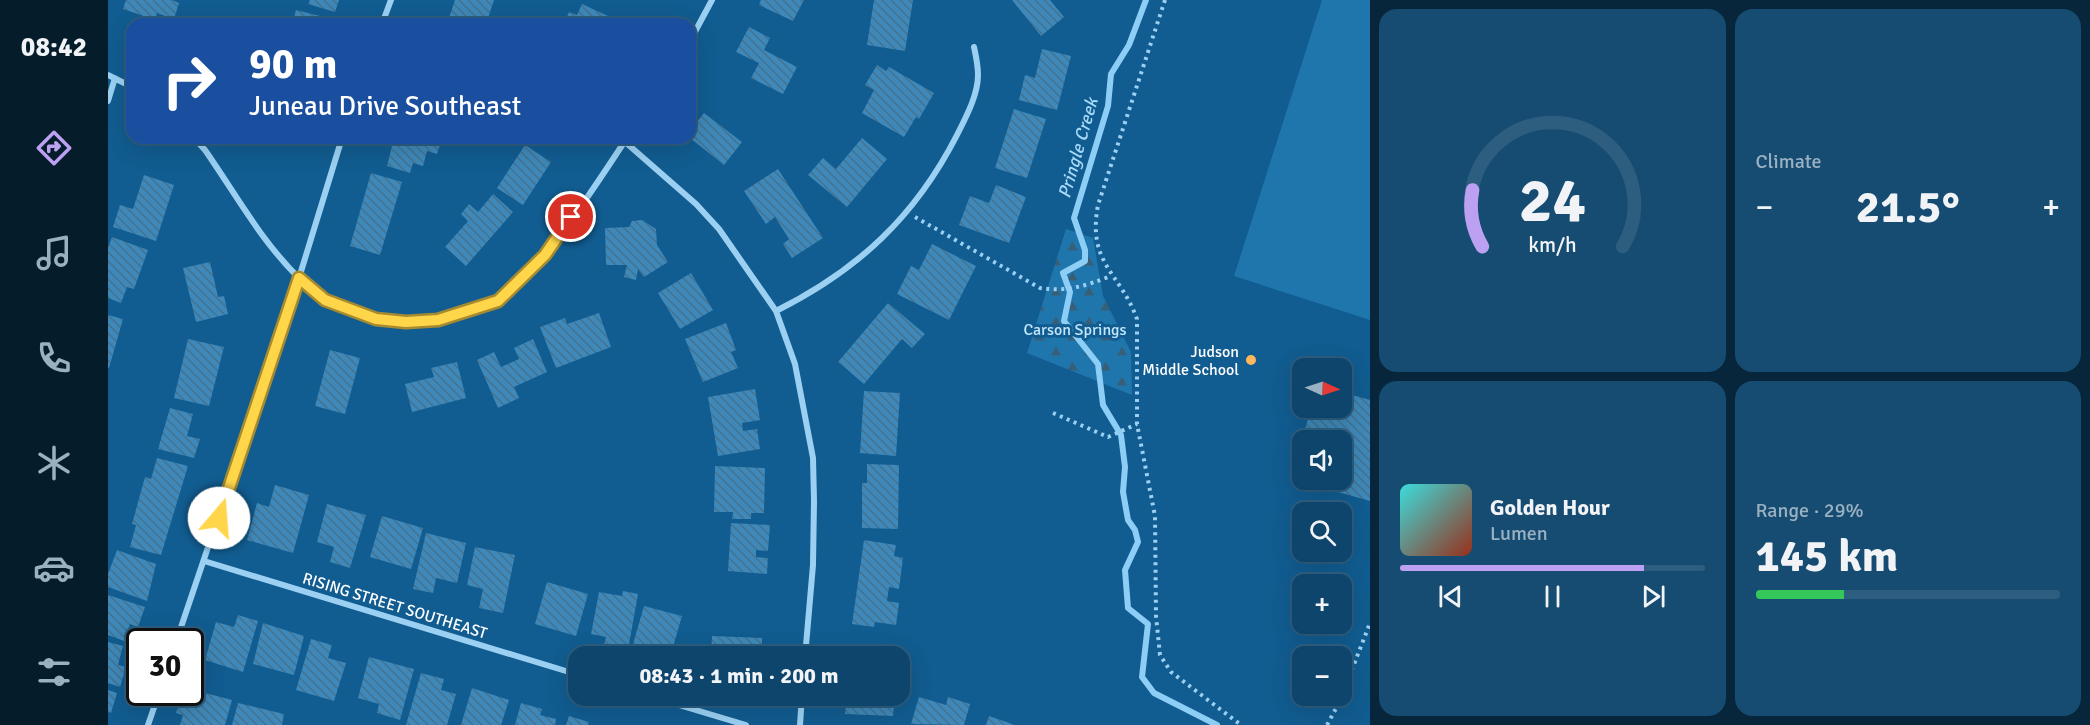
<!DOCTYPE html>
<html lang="en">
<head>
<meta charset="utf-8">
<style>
	:root { --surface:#0d456c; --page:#164c72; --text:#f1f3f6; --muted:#9ab1c2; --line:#2d5d7f; --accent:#bca0f2 }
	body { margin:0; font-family:Signika,sans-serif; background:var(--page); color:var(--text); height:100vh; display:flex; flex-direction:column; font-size:22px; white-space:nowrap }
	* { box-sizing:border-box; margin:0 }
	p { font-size:20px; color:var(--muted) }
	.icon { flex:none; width:33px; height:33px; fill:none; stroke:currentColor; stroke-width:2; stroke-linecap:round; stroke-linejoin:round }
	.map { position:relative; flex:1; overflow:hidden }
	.panel { display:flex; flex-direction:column; gap:9px; padding:9px; background:#07263b; width:720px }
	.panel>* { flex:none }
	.hud { position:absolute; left:18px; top:18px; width:570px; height:126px; border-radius:18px; box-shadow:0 6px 24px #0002,0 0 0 2px var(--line); background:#1a4fa0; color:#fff; overflow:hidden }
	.needle { width:39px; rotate:93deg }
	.fabs { position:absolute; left:1184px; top:358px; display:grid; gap:12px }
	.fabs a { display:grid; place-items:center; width:60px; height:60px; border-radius:12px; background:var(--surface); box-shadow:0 6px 24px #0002,0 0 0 2px var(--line); font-size:30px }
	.speed { position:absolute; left:18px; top:628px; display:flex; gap:12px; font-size:30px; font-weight:700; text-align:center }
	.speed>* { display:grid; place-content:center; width:78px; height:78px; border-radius:50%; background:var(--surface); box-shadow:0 6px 24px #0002,0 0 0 2px var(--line); line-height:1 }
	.speed .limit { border:3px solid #111; border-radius:9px; background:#fff; color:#111 }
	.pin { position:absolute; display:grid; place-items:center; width:51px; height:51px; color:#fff; margin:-26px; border:3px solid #fff; border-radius:50%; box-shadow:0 2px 6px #0007 }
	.me { position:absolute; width:66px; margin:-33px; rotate:18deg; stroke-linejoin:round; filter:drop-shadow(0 0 4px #0008) }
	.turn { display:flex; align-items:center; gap:21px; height:126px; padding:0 24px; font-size:27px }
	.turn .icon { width:78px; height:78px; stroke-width:2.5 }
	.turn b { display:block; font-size:42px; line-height:51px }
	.big { font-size:45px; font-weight:700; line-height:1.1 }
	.panel .widget { flex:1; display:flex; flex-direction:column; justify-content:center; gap:9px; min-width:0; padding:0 21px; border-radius:18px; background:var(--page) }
	.panel .dial { align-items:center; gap:0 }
	.dial svg { height:156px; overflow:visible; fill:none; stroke:var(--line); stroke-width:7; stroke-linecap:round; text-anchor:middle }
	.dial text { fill:var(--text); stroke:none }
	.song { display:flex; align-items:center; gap:18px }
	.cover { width:72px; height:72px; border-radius:9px; background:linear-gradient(135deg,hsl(180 70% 55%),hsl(10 70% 35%)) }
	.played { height:6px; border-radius:3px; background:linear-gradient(90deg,var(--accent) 80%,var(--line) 80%) }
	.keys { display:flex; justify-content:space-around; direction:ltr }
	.heat { display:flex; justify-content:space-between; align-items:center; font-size:33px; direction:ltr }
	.charge { height:9px; border-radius:4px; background:linear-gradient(90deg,#34c759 29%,var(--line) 0) }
	.panel .tiles { flex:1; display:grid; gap:9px; grid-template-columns:repeat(2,1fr) }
	.trip { position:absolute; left:460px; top:646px; width:342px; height:60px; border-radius:18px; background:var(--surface); box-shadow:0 6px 24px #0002,0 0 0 2px var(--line); font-weight:700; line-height:60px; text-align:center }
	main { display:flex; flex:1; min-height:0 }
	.tabs { display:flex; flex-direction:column; width:108px; justify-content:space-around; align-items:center; background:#051c2b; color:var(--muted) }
	.tabs .icon { width:42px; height:42px }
	.tabs .on { color:var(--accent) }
	.tabs b { font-size:27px; color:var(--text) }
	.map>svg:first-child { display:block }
	.grass { fill:#1f76ad }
	.forest { fill:url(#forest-firs) }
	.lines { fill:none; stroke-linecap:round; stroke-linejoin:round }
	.stream { stroke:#8dcef6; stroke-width:6 }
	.building { fill:url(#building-back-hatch) }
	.path { stroke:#9bd0f2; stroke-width:4; stroke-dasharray:3 4.5; stroke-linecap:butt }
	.street { stroke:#9bd0f2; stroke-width:6 }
	.route-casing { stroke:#a68a30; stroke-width:15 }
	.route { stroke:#ffd54a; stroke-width:10 }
	.poi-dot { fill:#ffb75d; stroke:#115c90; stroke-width:2 }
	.labels { text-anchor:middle; stroke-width:6; stroke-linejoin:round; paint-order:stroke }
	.park-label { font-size:16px; fill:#c3e6fd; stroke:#115c90 }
	.poi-label { font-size:16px; fill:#fff; stroke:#115c90; text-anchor:end }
	.street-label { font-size:16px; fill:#fff; stroke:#115c90 }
	.water-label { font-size:18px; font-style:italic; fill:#a7dafa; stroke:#115c90 }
</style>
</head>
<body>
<main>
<nav class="tabs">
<b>08:42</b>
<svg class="icon on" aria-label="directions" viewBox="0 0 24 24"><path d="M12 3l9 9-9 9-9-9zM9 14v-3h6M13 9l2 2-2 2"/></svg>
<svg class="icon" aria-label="music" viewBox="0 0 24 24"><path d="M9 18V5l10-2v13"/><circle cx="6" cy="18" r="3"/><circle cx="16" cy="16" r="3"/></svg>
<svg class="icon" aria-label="phone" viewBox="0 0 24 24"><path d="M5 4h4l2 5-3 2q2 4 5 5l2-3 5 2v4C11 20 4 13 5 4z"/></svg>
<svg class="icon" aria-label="climate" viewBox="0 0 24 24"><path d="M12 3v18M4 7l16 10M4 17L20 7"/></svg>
<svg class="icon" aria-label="car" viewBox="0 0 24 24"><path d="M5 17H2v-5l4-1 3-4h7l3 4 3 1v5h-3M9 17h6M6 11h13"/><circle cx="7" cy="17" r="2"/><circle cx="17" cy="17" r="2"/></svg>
<svg class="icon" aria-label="filters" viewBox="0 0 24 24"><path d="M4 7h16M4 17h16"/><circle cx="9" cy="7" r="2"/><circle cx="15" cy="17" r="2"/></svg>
</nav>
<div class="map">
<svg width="1262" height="725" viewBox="0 0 1262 725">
	<defs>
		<pattern id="forest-firs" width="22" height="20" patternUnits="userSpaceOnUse" patternTransform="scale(1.5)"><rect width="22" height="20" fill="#1f76ad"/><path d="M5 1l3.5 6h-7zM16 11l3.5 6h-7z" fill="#385f78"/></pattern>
		<pattern id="building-back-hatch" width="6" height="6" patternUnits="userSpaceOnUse" patternTransform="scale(1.5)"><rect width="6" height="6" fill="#3e89ba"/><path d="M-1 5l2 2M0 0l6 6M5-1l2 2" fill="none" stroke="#44718e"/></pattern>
	</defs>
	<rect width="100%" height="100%" fill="#115c90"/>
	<path class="grass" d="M 1214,0 L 1262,0 L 1262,320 L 1126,276 Z"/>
	<path class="forest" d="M 958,229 L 985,238 L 995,296 L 1023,352 L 1024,395 L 919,353 Z"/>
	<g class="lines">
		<path class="stream" d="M 1038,0 L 1021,45 L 1003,74 L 1000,106 L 966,218 L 977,250 L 977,261 L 955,273 L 962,292 L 956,321 L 990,364 L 995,405 L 1013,435 L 1017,467 L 1015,492 L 1020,520 L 1027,530 L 1030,542 L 1017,570 L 1020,608 L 1040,624 L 1034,677 L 1046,693 L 1109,725"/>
	</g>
	<path class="building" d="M 18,0 L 64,0 L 71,3 L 66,19 L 49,13 L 47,20 L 15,9 Z
		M 202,0 L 231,0 L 227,12 L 200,4 Z
		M 347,0 L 386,0 L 378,24 L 339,24 Z
		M 653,0 L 696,0 L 685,21 L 651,5 Z
		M 766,0 L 805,0 L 797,51 L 759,45 Z
		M 904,0 L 942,0 L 956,17 L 933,36 Z
		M 474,4 L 500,16 L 496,24 L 456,24 L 461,12 L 469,15 Z
		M 188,10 L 216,17 L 214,24 L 184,24 Z
		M 641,27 L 662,38 L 656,50 L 689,67 L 675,94 L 643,78 L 651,63 L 628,52 Z
		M 934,49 L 963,56 L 949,110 L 911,100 L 917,75 L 927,78 Z
		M 769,65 L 778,71 L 781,67 L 826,93 L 811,119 L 808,117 L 796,137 L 754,113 L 766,90 L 757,85 Z
		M 906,109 L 938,119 L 919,178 L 887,168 Z
		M 596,113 L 634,142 L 616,165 L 582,138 L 582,131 Z
		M 278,138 L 334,138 L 329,154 L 319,151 L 315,166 L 305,163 L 302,173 L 279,166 L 284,146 L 276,144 Z
		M 754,138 L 779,159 L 739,207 L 700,175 L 715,158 L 728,169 Z
		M 417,145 L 443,162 L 415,205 L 389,188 Z
		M 670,169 L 715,238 L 684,258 L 675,244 L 681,239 L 667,217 L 658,224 L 636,191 Z
		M 263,173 L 294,182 L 272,255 L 242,246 Z
		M 36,175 L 66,185 L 48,241 L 5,227 L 12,205 L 25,209 Z
		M 888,185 L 918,197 L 901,243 L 851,225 L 862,196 L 881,203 Z
		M 385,194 L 405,212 L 358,266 L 337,247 L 360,221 L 353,214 L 361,204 L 370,212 Z
		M 534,220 L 548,229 L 549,245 L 560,262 L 536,277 L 530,269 L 528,280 L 516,277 L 519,265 L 498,265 L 497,228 L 521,227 L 524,221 Z
		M 4,237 L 40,250 L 26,289 L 19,287 L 13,303 L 0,298 L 0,248 Z
		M 824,244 L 868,266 L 841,320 L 789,294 L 803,266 L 811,270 Z
		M 102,262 L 110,297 L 116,296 L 120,314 L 88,322 L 75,268 Z
		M 583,273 L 605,310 L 572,329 L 550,293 Z
		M 780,303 L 817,334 L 804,348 L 794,339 L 756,384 L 730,362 Z
		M 491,313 L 503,347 L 448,368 L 432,327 L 457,318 L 459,324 Z
		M 0,315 L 15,319 L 1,368 L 0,368 Z
		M 618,323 L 628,350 L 623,352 L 630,368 L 595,382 L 577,339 Z
		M 80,339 L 116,347 L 101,406 L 66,398 Z
		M 425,339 L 439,372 L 406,387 L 411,398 L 390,408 L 369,360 L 386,352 L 393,367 L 411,359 L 406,348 Z
		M 222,350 L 252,358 L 237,414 L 207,406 Z
		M 349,362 L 358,398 L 304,412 L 297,384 L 326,377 L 323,368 Z
		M 647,389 L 652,420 L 634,423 L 635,431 L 649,429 L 652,449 L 610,456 L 600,397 Z
		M 756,391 L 792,393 L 788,456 L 752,453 Z
		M 1233,392 L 1262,400 L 1262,501 L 1184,479 L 1193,444 L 1194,480 L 1233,480 L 1233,441 L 1194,441 L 1203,408 L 1233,408 Z
		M 62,408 L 85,414 L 79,436 L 92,439 L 86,458 L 50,449 Z
		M 49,458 L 80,466 L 53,555 L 22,547 L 28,525 L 24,524 L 37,477 L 43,479 Z
		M 759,464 L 791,465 L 790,529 L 754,528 L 754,483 L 759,483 Z
		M 607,466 L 657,468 L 656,513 L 643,513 L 643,519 L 624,519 L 625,512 L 606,512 Z
		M 167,485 L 201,495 L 185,553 L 139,540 L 149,503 L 161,507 Z
		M 219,504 L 258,515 L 242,568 L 222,562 L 226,547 L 209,542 Z
		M 274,516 L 315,528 L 303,569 L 262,557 Z
		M 623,523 L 662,525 L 660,551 L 648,550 L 648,557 L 660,558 L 659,574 L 620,571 Z
		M 318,533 L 358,543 L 349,583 L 328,578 L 325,593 L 305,589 Z
		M 756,540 L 788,545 L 786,556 L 795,558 L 791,589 L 781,587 L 779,601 L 791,603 L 788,625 L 767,622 L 766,627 L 744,624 Z
		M 367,547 L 407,555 L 395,613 L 371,608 L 375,589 L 359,585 Z
		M 9,550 L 48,564 L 39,601 L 0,587 L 0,574 Z
		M 439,582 L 480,594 L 468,636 L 427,624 Z
		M 515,591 L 530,594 L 520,650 L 496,645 L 498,637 L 483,634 L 491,592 L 514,596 Z
		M 0,595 L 37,607 L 30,627 L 22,624 L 16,641 L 0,635 Z
		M 536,606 L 574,616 L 562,657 L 543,657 L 523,651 Z
		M 130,615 L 150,621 L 135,672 L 97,660 L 108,622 L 126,627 Z
		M 155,623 L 196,636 L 186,675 L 145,664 Z
		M 604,636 L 654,638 L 654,657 L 603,657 Z
		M 203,639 L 224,645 L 220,658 L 238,663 L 226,701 L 188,690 Z
		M 0,642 L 15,646 L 10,665 L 18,667 L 12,687 L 0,683 Z
		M 261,657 L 306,669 L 292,720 L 269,713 L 271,704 L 250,698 Z
		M 313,673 L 336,679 L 333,690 L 348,694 L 339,725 L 298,725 Z
		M 364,688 L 401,700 L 393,725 L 353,725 Z
		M 82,689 L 124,700 L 117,725 L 72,725 L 75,715 L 68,713 L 74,693 L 82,693 Z
		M 0,690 L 9,693 L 3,713 L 0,712 Z
		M 739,696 L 787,696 L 785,716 L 737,714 Z
		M 811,697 L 838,705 L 840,697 L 862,704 L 856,725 L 803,724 Z
		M 130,703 L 176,714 L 174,725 L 124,725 Z
		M 413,703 L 434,709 L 432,715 L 448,719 L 447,725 L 407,725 Z
		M 461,716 L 481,722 L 480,725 L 458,725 Z
		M 881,716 L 907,725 L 878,725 Z"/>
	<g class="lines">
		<path class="path" d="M 1057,0 L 990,205 C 979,264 1012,272 1029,319 L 1029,424 L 1047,516 L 1048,616 L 1052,655 L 1063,672 L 1133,725
			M 807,217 L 932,288 C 959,292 977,286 1003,276
			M 945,413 L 1000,437 L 1029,424
			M 1219,725 L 1231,703 L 1262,623"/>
		<path class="street" d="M 274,24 L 283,0
			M 582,41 L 604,0
			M 0,75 L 24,87
			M 0,101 L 7,78
			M 86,138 L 97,150 C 127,193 153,241 191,278 C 216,302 249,316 284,321 C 317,325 361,319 390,301 C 431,276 490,181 519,138
			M 516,141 L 588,204 L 611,229 L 668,311 L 687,364 L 705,458 L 706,501 L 705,565 L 697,657
			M 668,311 C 750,270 807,217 849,135 C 858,117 870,95 870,75 C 870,66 868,56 866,47
			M 96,561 L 471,675
			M 68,642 L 191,278 L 234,138
			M 541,696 L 638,725
			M 40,725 L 51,693
			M 692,725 L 694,696"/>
	</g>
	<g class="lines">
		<g class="route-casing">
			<path id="route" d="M 111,518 L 191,278 L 217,300 L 268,319 L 298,322 L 330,320 L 390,301 L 437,255 L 463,217"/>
		</g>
		<use href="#route" class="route"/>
	</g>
	<circle class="poi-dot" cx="1143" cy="360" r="6"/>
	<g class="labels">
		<g class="park-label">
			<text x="967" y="335">Carson Springs</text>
		</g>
		<g class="poi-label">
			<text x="1131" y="357">Judson<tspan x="1131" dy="18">Middle School</tspan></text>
		</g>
		<g class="street-label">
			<text transform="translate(287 605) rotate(17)" y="6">RISING STREET SOUTHEAST</text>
		</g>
		<g class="water-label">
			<text transform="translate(970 148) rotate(-74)" y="6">Pringle Creek</text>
		</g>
	</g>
</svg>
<div class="fabs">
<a><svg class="needle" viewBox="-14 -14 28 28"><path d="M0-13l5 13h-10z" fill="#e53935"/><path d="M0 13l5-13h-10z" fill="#9ab1c2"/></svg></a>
<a><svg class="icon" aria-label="sound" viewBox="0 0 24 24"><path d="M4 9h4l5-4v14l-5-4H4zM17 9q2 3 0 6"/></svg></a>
<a><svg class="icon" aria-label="search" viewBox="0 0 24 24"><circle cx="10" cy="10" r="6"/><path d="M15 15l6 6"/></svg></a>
<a>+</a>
<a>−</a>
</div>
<div class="speed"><div class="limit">30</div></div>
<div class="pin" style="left:463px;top:217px;background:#d93025"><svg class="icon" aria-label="arrive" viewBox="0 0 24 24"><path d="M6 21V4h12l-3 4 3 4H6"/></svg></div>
<svg class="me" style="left:111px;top:518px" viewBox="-20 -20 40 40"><circle r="19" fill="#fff"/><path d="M0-13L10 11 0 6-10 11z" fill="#ffd54a"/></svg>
<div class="trip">08:43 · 1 min · 200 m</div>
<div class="hud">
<div class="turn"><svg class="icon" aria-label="right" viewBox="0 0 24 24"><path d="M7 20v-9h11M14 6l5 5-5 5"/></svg><div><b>90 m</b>Juneau Drive Southeast</div></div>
</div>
</div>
<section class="panel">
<div class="tiles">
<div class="widget dial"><svg viewBox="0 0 100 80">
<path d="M14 69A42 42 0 1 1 86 69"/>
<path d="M14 69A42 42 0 0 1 9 40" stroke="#bca0f2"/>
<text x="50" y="56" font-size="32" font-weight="700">24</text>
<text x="50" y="72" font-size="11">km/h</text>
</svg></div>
<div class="widget"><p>Climate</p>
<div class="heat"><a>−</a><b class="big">21.5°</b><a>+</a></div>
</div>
<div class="widget">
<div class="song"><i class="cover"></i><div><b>Golden Hour</b><p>Lumen</p></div></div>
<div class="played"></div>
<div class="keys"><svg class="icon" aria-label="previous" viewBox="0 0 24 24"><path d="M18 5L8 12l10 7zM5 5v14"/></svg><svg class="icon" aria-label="pause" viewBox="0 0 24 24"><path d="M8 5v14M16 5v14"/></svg><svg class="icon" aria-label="next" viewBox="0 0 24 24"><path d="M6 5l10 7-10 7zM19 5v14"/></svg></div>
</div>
<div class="widget"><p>Range · 29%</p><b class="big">145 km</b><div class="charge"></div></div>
</div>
</section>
</main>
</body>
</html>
